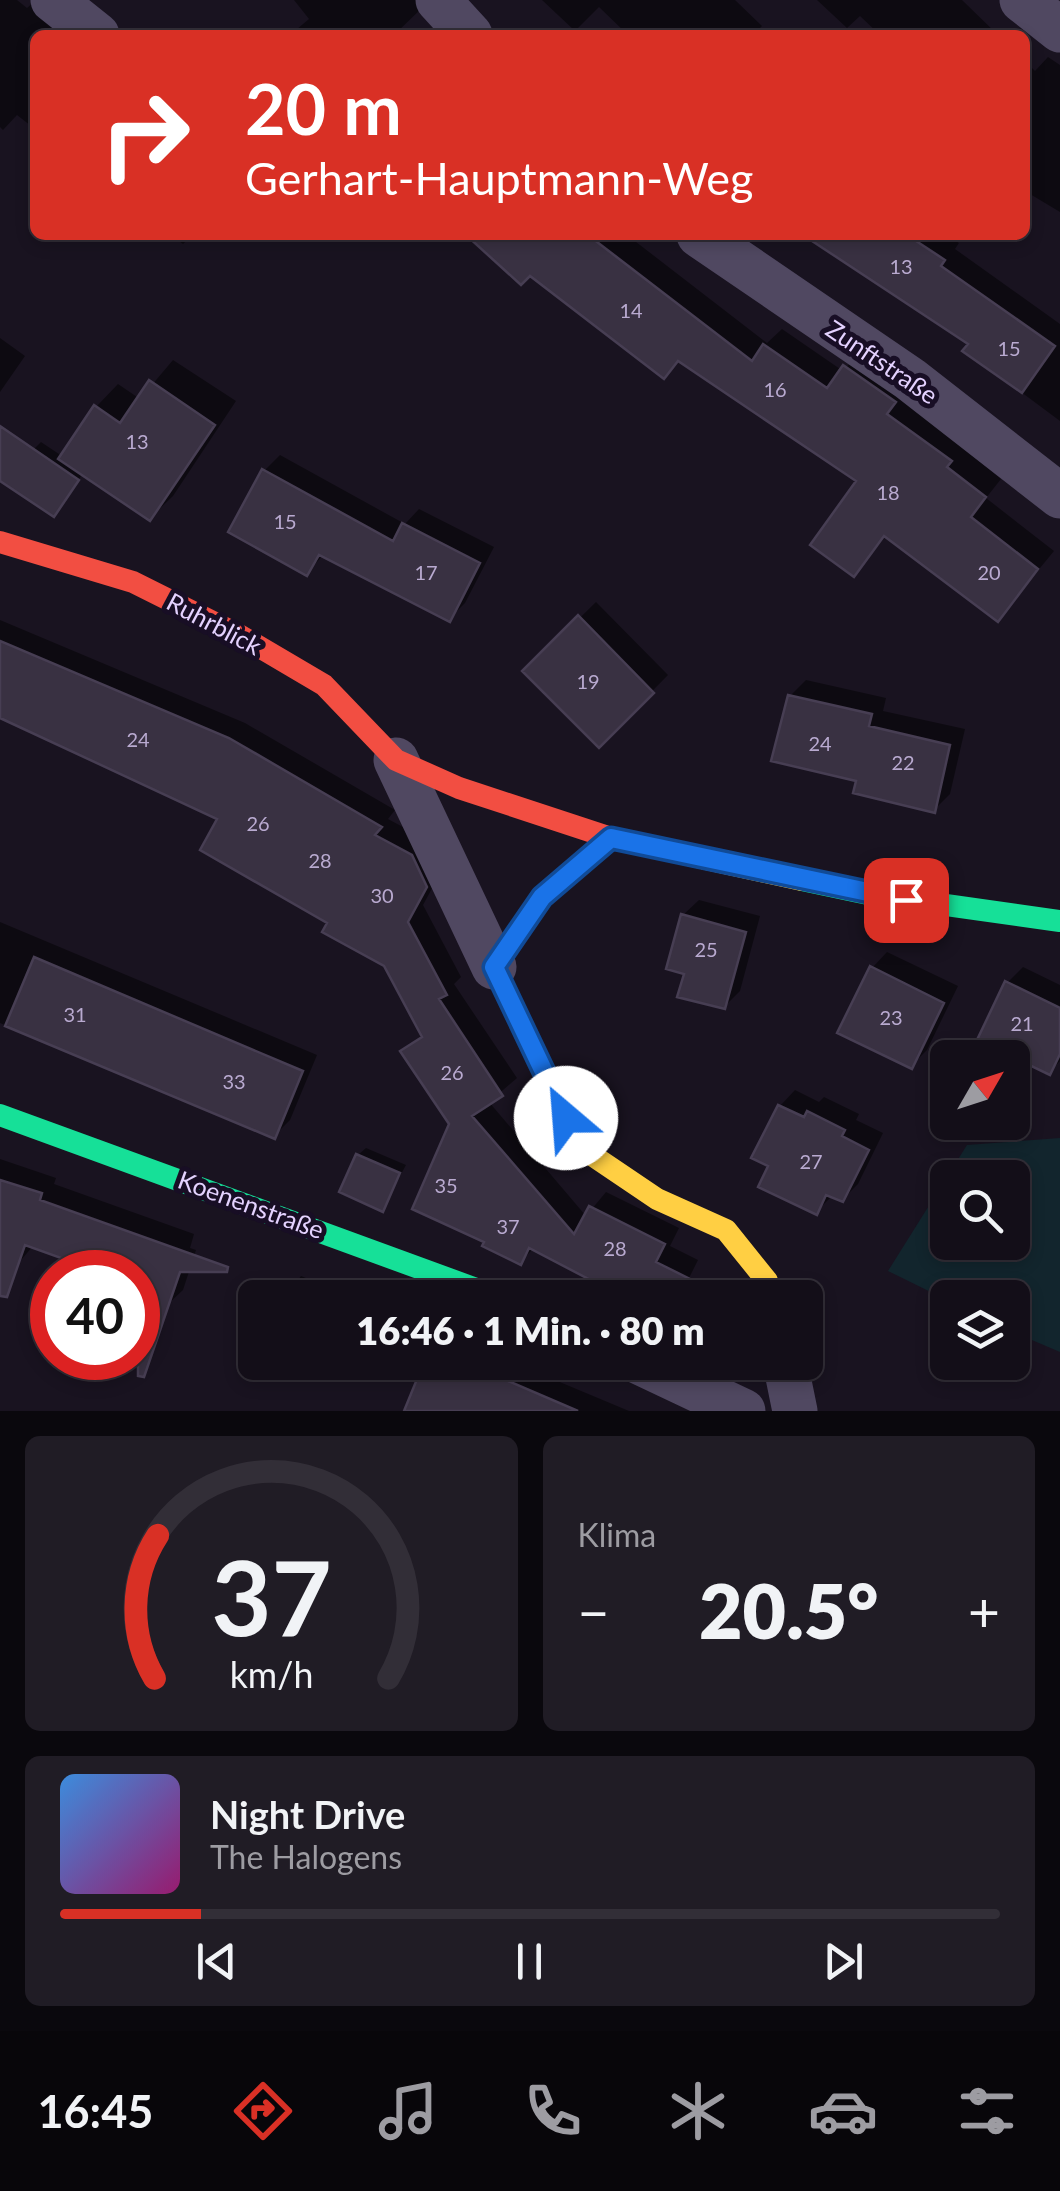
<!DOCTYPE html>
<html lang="de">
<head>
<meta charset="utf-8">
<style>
	:root { --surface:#130e18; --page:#201c25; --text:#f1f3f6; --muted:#9d9ca2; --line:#322e37; --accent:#d93025 }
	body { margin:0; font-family:Lato,sans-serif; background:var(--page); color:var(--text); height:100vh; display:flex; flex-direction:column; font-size:38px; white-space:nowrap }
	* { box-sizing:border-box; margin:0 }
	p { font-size:32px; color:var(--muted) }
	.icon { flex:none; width:55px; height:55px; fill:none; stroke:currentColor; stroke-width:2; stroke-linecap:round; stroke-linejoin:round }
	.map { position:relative; height:1411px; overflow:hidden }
	.side { display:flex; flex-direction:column; gap:25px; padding:25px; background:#0a080d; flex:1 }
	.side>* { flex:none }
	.guide { position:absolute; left:30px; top:30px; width:1000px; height:210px; border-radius:15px; box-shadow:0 5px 15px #0003,0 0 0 2px var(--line); background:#d93025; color:#fff; overflow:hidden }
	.needle { width:65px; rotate:51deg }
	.controls { position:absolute; left:930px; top:1040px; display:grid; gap:20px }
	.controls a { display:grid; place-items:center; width:100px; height:100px; border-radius:15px; background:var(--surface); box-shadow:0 5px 15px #0003,0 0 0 2px var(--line); font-size:50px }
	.speed { position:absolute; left:30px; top:1250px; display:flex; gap:20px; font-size:50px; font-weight:700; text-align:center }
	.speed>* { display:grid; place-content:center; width:130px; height:130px; border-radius:50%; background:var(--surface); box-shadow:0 5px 15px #0003,0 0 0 2px var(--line); line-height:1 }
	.speed .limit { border:15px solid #d22; background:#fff; color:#111 }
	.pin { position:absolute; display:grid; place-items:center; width:85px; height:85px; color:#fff; margin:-42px; border-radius:20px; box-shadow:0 5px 15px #0006 }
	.me { position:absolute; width:110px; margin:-55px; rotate:333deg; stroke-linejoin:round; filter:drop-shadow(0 0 8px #0008) }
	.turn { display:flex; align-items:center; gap:35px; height:210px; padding:0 50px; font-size:45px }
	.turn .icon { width:130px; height:130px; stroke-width:2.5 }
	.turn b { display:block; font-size:70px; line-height:85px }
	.big { font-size:75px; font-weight:800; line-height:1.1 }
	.side .tile { flex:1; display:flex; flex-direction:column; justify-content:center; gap:15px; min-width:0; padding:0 35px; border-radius:15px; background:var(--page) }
	.side .dial { align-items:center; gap:0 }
	.dial svg { height:260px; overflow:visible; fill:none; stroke:var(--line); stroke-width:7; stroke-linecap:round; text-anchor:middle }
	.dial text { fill:var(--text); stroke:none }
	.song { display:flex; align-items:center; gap:30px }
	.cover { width:120px; height:120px; border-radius:15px; background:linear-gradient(135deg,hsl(210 70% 55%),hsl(320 70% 35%)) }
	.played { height:10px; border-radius:5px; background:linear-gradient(90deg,var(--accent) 15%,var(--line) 15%) }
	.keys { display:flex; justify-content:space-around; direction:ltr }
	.heat { display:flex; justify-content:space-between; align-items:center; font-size:55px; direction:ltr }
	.side .tiles { flex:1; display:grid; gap:25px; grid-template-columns:1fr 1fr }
	.tile:last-child { grid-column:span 2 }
	.trip { position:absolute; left:238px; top:1280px; width:585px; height:100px; border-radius:15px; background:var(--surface); box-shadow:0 5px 15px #0003,0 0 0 2px var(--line); font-weight:800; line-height:100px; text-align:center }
	.menu { display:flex; height:160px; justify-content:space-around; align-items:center; background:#08060a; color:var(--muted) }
	.menu .icon { width:70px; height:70px }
	.menu .on { color:var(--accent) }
	.menu b { font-size:45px; color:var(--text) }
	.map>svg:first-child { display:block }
	.green { fill:#12252d; fill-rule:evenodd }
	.shadow { fill:#0007 }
	.building { fill:#393142; stroke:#473e53; stroke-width:2.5 }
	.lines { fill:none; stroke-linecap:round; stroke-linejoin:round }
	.street { stroke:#504861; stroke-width:45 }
	.fast { stroke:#16e098; stroke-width:22 }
	.slow { stroke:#ffcf43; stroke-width:22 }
	.jam { stroke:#f24e42; stroke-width:22 }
	.route-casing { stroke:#114b97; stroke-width:25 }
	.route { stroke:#1a73e8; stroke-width:18 }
	.labels { text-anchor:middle; stroke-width:10; stroke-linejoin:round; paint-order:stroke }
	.number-label { font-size:20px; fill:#b9aad0 }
	.street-label { font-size:25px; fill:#e4d2ff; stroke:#180e25 }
</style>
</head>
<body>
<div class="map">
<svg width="1060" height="1411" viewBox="0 0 1060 1411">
	<rect width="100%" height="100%" fill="#191320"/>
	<path class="green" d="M 1060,1138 L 1060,1352 L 1013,1332 L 1012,1298 L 947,1300 L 888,1271 L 967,1145 ZM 948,1178 L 1012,1178 L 1012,1242 L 948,1242 Z"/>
	<path class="shadow" d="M 0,0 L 17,0 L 27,8 L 36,0 L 93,35 L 35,35 L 35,129 L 17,115 L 3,130 L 0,127 Z
		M 294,0 L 417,0 L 423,7 L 394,35 L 290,35 L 309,19 Z
		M 542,0 L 735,0 L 762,26 L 753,35 L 628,35 L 599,7 L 575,31 Z
		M 817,0 L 962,0 L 998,35 L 880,35 L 860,16 L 847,28 Z
		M 1048,57 L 1060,65 L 1060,212 L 1025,191 L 1025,61 L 1035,71 Z
		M 171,235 L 193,235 L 183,244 Z
		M 470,235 L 627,235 L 767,343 L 782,329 L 843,371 L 862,350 L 963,448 L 1001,479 L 986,498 L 1054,551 L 998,619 L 887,535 L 854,574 L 860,481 L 680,359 L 664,376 L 530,273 Z
		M 806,235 L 946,235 L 959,243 L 955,249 L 1060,324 L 1060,421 L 966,351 L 971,343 Z
		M 0,338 L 25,356 L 0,392 Z
		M 173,360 L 236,401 L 173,496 L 150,518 L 83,473 L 61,507 L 34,449 L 41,442 L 62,456 L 96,407 L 118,384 L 140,399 Z
		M 280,455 L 405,524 L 419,509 L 494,547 L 465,603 L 449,619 L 324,554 L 307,573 L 264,471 Z
		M 596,602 L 668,675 L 599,745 L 526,671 Z
		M 0,620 L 245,723 L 395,810 L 388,819 L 427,840 L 442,870 L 423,905 L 461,977 L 454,984 L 517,1078 L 489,1102 L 586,1216 L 606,1192 L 679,1228 L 670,1246 L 698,1260 L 679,1298 L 534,1248 L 520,1262 L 488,1240 L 451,1124 L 404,1052 L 423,1034 L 385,964 L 331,922 L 221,818 L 0,717 Z
		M 806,680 L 886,698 L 883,711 L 965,729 L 950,794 L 934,810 L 859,779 L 790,696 Z
		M 699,900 L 760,916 L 740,991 L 724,1007 L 687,972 L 683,915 Z
		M 0,922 L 317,1055 L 290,1120 L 274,1136 L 0,1023 Z
		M 887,952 L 958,986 L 927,1050 L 911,1066 L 872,968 Z
		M 1023,967 L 1060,985 L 1060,1061 L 1049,1072 L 1007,983 Z
		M 795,1090 L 819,1102 L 824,1097 L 859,1114 L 856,1120 L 883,1133 L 858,1184 L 842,1200 L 833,1195 L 816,1212 L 771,1165 L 780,1106 Z
		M 366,1148 L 406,1165 L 382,1209 L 358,1155 Z
		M 0,1159 L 56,1178 L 54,1184 L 194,1234 L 190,1248 L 196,1250 L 183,1290 L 167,1305 L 138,1295 L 138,1272 L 107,1272 L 33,1246 L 16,1266 L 0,1261 Z
		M 301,1276 L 354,1298 L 284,1298 Z
		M 301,1362 L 346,1362 L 333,1375 Z
		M 371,1362 L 512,1362 L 629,1411 L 414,1411 L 421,1377 Z"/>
	<path class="building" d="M 466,235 L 588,235 L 752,361 L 763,344 L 827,388 L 843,365 L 896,402 L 887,414 L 952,461 L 947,467 L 986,497 L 971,517 L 1038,569 L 998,622 L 884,536 L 854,577 L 810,545 L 856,481 L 678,361 L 664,379 L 530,276 L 521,285 Z
		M 803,235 L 907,235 L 945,260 L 941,266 L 1055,346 L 1022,393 L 962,351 L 968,344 Z
		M 149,380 L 215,425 L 150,521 L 58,459 L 94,405 L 120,423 Z
		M 0,426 L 79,480 L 54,517 L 0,481 Z
		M 262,469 L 393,541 L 402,523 L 480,563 L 450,622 L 319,555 L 307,576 L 228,532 Z
		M 578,615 L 654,693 L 599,748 L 522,671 Z
		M 0,641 L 229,738 L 382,827 L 375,835 L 412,855 L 427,887 L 408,922 L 447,995 L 439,999 L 503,1096 L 472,1116 L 574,1234 L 589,1206 L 665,1244 L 656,1262 L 728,1298 L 625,1298 L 529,1248 L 521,1265 L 482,1246 L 484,1242 L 412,1209 L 449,1124 L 400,1051 L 422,1037 L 384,966 L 322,932 L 327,923 L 200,850 L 217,819 L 0,718 Z
		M 788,695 L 872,714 L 869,726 L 950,745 L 935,813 L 853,793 L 856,781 L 771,761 Z
		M 681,914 L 746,932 L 725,1009 L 677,997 L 684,974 L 666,969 Z
		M 34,957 L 303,1071 L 275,1139 L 5,1026 Z
		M 870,966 L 944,1003 L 912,1069 L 837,1033 Z
		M 1005,981 L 1060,1008 L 1060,1054 L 1050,1075 L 977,1040 Z
		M 778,1105 L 804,1117 L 807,1111 L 845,1130 L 842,1136 L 869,1150 L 843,1202 L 826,1195 L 817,1215 L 758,1187 L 768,1166 L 751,1158 Z
		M 356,1154 L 400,1173 L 383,1212 L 339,1192 Z
		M 0,1180 L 42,1193 L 40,1200 L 228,1267 L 227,1272 L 180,1272 L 144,1377 L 138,1376 L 138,1272 L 100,1272 L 25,1245 L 7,1297 L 0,1296 Z
		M 424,1362 L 464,1362 L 578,1411 L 404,1411 Z"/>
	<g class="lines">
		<path class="street" d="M 53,0 L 97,35
			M 438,0 L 470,35
			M 1022,0 L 1060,30
			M 699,235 L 910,379 L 1060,496
			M 396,760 L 494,967
			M 639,1362 L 743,1411
			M 785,1362 L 795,1411"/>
		<path class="fast" d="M 802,880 L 868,894 L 1060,921
			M 0,1115 L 501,1298"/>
		<path class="slow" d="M 771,1298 L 767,1281 L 726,1230 L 657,1199 L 580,1147 L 494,967 L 542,897 L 611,838 L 802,880"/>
		<path class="jam" d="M 0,542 L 133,582 L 239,635 L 324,685 L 396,760 L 459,788 L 611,838"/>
	</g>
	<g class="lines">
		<g class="route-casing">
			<path id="route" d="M 566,1118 L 494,967 L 542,897 L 611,838 L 906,900"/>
		</g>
		<use href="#route" class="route"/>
	</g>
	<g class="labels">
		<g class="number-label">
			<text x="901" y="274">13</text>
			<text x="631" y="318">14</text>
			<text x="1009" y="356">15</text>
			<text x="775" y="397">16</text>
			<text x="137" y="449">13</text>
			<text x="888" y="500">18</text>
			<text x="285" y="529">15</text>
			<text x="426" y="580">17</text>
			<text x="989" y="580">20</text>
			<text x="588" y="689">19</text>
			<text x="138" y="747">24</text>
			<text x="820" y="751">24</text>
			<text x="903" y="770">22</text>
			<text x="258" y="831">26</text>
			<text x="320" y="868">28</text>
			<text x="382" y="903">30</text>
			<text x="706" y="957">25</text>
			<text x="75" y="1022">31</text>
			<text x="891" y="1025">23</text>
			<text x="1022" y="1031">21</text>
			<text x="452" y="1080">26</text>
			<text x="234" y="1089">33</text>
			<text x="811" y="1169">27</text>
			<text x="446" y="1193">35</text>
			<text x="508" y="1234">37</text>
			<text x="615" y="1256">28</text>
		</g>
		<g class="street-label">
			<text transform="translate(882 362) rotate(34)" y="9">Zunftstraße</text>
			<text transform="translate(214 624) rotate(28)" y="9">Ruhrblick</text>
			<text transform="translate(251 1205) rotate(20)" y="9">Koenenstraße</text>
		</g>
	</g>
</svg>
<div class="controls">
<a><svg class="needle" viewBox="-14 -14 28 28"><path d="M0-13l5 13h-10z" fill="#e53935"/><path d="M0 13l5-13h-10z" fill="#9d9ca2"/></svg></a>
<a><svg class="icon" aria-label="search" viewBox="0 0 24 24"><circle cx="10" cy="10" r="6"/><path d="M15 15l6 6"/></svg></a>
<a><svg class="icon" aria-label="layers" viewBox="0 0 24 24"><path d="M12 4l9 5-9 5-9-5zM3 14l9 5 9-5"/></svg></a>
</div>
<div class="speed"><div class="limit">40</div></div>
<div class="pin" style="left:906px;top:900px;background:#d93025"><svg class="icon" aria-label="arrive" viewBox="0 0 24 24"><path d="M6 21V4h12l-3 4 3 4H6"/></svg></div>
<svg class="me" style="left:566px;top:1118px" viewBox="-20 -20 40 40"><circle r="19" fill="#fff"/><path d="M0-13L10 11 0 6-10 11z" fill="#1a73e8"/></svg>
<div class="trip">16:46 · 1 Min. · 80 m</div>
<div class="guide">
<div class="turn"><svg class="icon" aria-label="right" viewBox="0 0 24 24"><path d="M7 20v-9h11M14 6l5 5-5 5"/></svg><div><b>20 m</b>Gerhart-Hauptmann-Weg</div></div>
</div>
</div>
<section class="side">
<div class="tiles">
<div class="tile dial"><svg viewBox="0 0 100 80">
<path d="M14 69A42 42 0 1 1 86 69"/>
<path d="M14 69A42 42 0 0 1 15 25" stroke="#d93025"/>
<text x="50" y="56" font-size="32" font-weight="700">37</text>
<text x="50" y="72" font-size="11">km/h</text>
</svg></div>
<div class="tile"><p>Klima</p>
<div class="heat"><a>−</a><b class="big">20.5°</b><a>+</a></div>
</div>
<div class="tile">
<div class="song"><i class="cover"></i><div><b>Night Drive</b><p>The Halogens</p></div></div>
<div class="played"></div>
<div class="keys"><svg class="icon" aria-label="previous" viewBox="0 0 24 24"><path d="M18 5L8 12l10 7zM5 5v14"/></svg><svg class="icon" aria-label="pause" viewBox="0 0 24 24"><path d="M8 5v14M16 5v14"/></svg><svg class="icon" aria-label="next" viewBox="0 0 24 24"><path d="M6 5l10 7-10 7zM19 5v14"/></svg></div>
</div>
</div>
</section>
<nav class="menu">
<b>16:45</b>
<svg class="icon on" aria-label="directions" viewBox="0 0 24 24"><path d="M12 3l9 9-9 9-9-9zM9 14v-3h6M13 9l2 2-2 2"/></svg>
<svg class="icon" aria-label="music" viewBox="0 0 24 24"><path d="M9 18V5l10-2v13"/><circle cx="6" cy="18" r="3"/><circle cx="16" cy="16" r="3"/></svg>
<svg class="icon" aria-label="phone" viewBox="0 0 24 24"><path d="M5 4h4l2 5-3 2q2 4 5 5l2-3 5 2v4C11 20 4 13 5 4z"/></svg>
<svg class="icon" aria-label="climate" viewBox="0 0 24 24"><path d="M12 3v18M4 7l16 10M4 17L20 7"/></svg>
<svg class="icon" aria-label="car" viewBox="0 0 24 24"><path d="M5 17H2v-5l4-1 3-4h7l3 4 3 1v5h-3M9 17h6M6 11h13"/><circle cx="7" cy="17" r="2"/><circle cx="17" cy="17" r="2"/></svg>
<svg class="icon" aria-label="filters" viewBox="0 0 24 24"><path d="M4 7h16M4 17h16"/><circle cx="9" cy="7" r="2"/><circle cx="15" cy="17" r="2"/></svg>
</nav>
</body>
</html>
